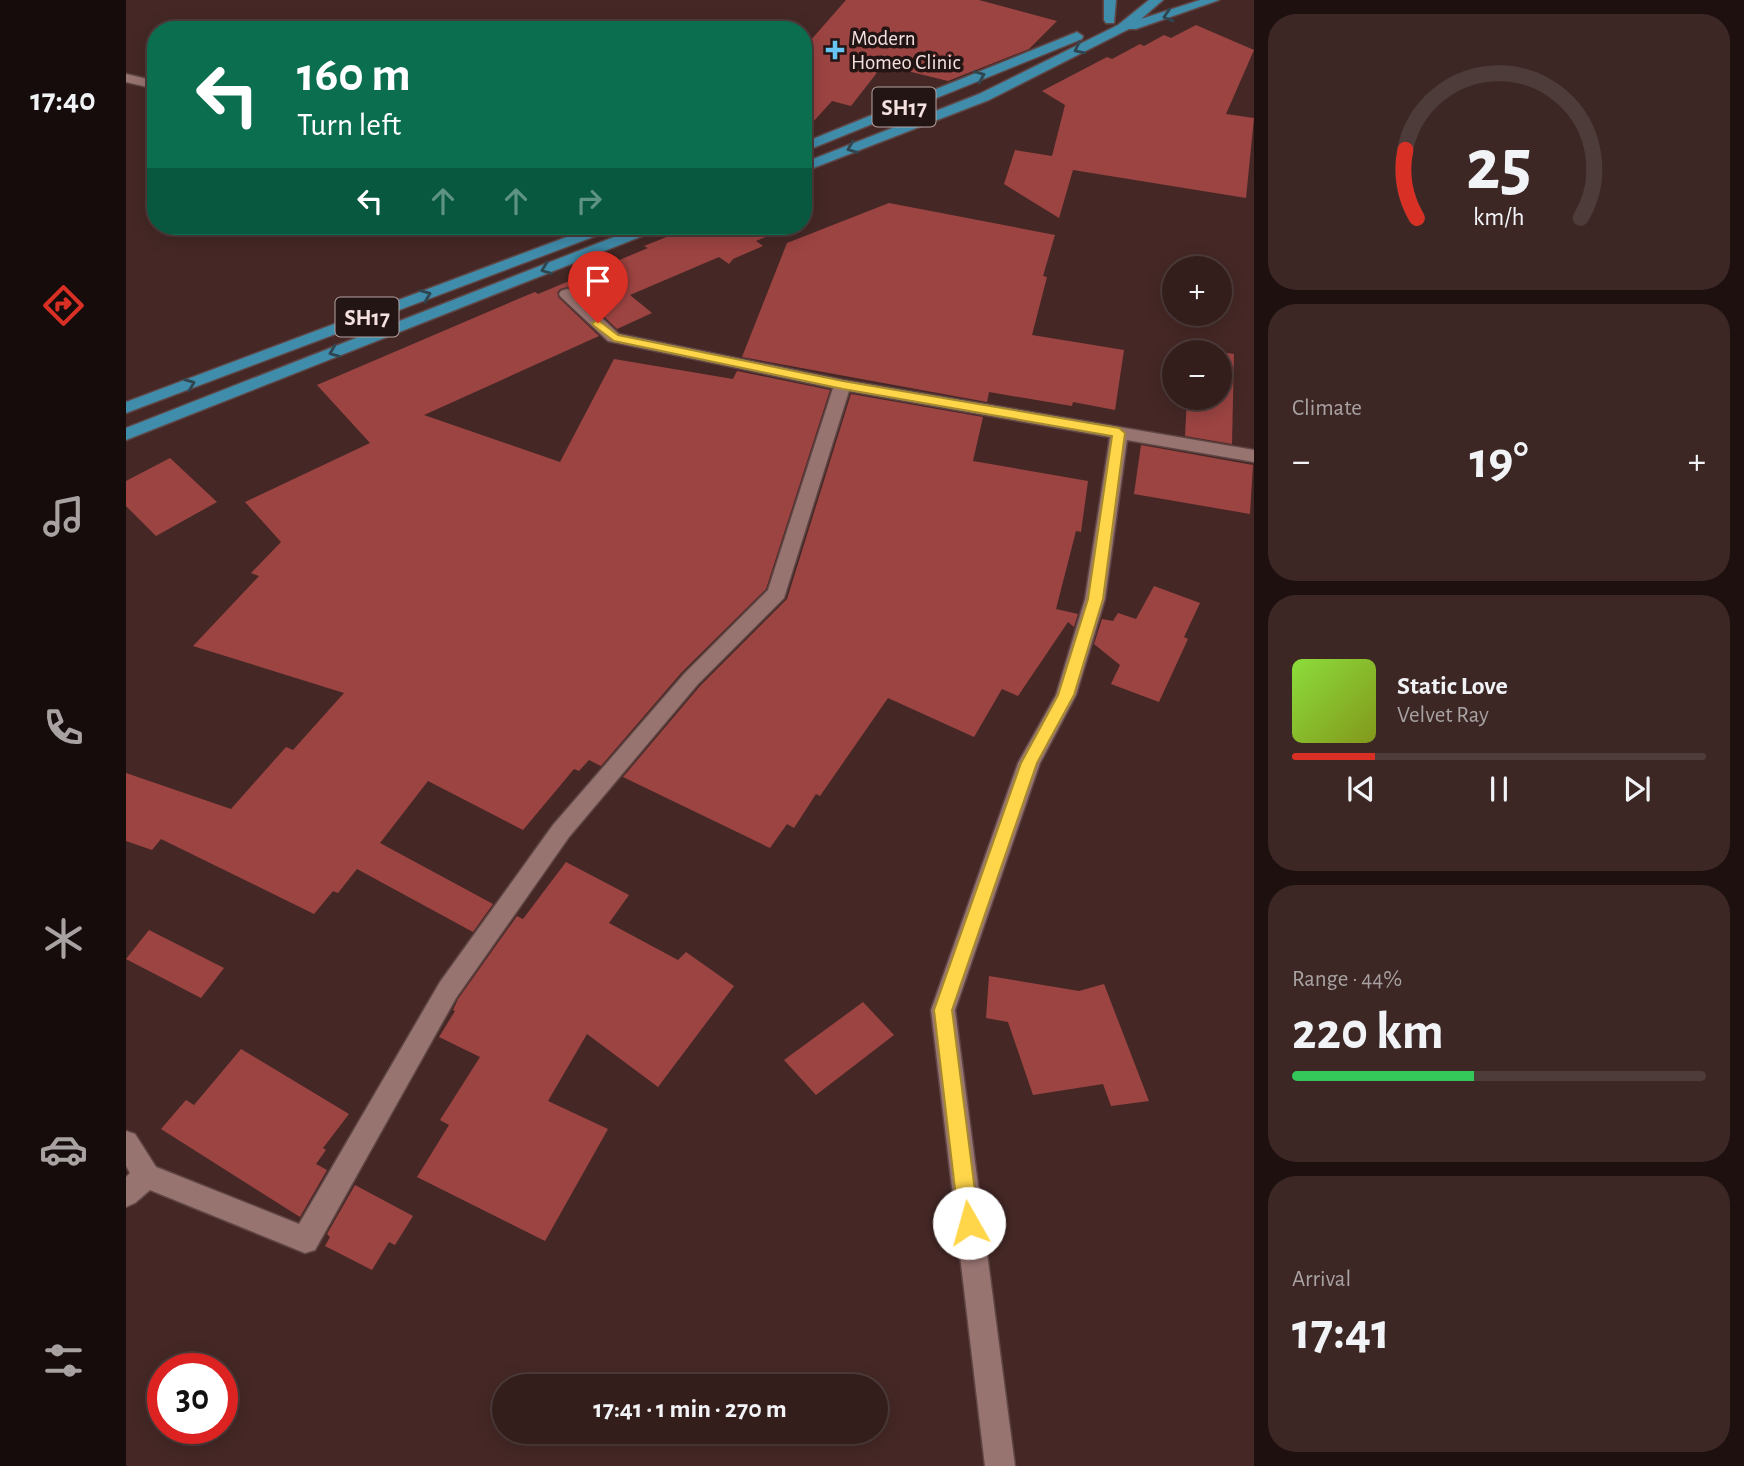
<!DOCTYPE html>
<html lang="en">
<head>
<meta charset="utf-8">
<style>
	:root { --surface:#341e1c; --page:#3c2725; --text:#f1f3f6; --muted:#a9a2a3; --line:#4e3c3b; --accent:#d93025 }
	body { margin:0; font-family:"Alegreya Sans",sans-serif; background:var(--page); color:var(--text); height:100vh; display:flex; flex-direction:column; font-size:26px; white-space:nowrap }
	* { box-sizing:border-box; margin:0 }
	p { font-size:23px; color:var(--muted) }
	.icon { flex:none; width:38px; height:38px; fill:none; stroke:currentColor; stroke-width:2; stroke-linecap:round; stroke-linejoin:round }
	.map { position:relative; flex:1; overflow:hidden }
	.drawer { display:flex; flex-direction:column; gap:14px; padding:14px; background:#1d100f; width:490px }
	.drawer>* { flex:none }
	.banner { position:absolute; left:21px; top:21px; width:665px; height:214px; border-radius:28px; box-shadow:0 4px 18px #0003,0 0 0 2px var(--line); background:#0b6e4f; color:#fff; overflow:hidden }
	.controls { position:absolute; left:1036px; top:256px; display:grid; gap:14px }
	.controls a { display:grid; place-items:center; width:70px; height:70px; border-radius:50%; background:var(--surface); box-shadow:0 4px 18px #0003,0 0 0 2px var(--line); font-size:35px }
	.speed { position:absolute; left:21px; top:1353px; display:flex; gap:14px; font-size:35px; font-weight:700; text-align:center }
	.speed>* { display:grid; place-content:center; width:91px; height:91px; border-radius:50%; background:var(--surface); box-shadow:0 4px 18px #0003,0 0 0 2px var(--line); line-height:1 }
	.speed .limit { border:10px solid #d22; background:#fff; color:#111 }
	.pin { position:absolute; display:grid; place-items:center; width:60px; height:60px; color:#fff; margin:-72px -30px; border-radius:50% 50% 50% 0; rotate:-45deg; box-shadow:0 0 7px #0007 }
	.pin .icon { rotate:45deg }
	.me { position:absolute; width:77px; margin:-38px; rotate:353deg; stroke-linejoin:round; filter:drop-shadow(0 0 5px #0008) }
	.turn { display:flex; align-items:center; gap:24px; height:147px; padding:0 35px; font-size:32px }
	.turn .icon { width:91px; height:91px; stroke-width:2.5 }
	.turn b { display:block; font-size:49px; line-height:60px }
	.lanes { display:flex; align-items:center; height:66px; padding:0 35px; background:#0003; justify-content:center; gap:35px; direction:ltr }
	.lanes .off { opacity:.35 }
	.big { font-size:52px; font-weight:700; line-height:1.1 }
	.drawer .tile { flex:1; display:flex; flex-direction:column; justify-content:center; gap:10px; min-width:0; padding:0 24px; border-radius:28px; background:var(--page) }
	.drawer .dial { align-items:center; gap:0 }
	.dial svg { height:182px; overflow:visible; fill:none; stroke:var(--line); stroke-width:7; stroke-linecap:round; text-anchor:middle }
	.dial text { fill:var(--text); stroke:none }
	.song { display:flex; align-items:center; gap:21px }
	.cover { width:84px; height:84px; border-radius:10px; background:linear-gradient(135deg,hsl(90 70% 55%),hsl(70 70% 35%)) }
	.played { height:7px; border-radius:4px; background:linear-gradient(90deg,var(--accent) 20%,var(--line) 20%) }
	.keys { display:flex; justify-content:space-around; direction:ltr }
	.heat { display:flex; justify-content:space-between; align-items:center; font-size:38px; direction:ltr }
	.charge { height:10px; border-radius:5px; background:linear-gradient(90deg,#34c759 44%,var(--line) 0) }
	.trip { position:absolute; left:366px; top:1374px; width:396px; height:70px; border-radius:35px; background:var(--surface); box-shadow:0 4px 18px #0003,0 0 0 2px var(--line); font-weight:700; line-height:70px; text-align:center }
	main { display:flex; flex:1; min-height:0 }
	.menu { display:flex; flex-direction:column; width:126px; justify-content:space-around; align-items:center; background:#150c0b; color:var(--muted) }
	.menu .icon { width:49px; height:49px }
	.menu .selected { color:var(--accent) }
	.menu b { font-size:32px; color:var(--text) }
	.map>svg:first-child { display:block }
	.building { fill:#9c4442 }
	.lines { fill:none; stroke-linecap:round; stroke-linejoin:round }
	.minor-casing { stroke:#5f4645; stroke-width:3 }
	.major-casing { stroke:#5f4645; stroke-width:3 }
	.minor { fill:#987471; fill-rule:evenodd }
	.major { fill:#408cab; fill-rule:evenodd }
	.oneway { stroke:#2f4550 }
	.route { fill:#ffd54a; stroke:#a68a30; stroke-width:2 }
	.poi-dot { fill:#68c4f0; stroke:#231514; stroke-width:2.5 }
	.labels { text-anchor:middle; stroke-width:7; stroke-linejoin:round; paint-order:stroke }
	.far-poi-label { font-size:21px; fill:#f4e0de; stroke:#231514; text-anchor:start }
	.shield { fill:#231514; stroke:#b5a3a1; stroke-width:2 }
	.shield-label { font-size:23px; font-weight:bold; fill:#f4e0de }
</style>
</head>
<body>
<main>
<nav class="menu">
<b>17:40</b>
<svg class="icon selected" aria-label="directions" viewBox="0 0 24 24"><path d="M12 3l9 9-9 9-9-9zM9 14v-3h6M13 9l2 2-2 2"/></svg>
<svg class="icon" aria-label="music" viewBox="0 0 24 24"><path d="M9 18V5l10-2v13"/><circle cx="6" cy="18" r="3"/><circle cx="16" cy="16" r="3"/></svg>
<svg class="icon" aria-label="phone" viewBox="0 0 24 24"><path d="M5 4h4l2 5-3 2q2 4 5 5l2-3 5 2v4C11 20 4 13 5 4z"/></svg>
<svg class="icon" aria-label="climate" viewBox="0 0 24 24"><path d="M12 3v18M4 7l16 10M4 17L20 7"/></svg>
<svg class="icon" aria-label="car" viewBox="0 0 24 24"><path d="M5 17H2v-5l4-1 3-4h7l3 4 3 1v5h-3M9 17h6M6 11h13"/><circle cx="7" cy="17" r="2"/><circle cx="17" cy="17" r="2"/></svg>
<svg class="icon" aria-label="filters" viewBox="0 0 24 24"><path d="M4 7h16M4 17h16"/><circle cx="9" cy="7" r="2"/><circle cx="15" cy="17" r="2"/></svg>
</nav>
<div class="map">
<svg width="1128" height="1466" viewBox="0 0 1128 1466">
	<rect width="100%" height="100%" fill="#452826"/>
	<path class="building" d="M 720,0 L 853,0 L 931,21 L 903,49 L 822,81 L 757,65 L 725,106 L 706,101 L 677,133 L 677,49 Z
		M 1070,25 L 1128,50 L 1100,114 L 1128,118 L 1120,198 L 947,170 L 933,218 L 878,184 L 889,150 L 926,156 L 939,105 L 916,91 L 981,57 L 986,59 L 1014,44 L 1018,46 L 1038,35 L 1045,38 Z
		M 763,203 L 929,235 L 917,276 L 921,277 L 906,335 L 998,350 L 989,410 L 947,402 L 946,406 L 863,392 L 861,402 L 616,357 L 661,243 Z
		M 552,226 L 665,226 L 630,241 L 637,246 L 607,259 L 603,264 L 593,257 L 504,295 L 526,313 L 491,329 L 449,289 L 442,287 L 434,289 L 431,293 L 433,298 L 473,336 L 298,415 L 434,462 L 488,359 L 607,379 L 611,371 L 704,390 L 640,589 L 556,672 L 475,766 L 463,760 L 453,771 L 448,769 L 397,830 L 302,781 L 254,843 L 367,904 L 347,932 L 231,869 L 212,893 L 207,891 L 188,914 L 35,839 L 26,850 L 0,841 L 0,773 L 105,809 L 160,747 L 167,750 L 218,693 L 67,646 L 133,576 L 125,573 L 155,542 L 119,502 L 244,443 L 191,385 L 392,299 L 409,292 L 412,294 L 522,248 L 518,246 L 558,230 Z
		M 1094,352 L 1108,354 L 1106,444 L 1059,436 L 1061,397 L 1094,397 Z
		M 725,394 L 857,417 L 847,461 L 962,481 L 955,532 L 950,531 L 930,609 L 952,614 L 948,627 L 942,622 L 892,696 L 876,689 L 848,737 L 762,698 L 694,796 L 690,794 L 668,828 L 661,824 L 644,848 L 497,777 L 574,686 L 661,599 Z
		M 1015,445 L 1127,465 L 1124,514 L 1008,494 Z
		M 44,458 L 91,502 L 30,536 L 0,506 L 0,481 Z
		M 1028,586 L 1074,603 L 1058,637 L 1062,639 L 1033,702 L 985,684 L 994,665 L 968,644 L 976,619 L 987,621 L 992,613 L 1010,619 Z
		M 440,862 L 503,895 L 483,923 L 552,960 L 560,952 L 608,986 L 532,1087 L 461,1034 L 422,1101 L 482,1129 L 419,1241 L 291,1177 L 323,1125 L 314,1120 L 354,1057 L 313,1037 L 329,1011 L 327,1010 L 332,999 L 391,916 L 397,919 Z
		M 23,930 L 98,968 L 75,998 L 0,959 Z
		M 863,976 L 953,991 L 978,984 L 1023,1101 L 985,1106 L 977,1084 L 907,1095 L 882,1022 L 860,1018 Z
		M 737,1002 L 768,1035 L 690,1095 L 658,1060 Z
		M 115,1049 L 223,1114 L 197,1148 L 200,1150 L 190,1164 L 201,1170 L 174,1217 L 35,1129 L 60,1100 L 68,1105 Z
		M 229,1185 L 287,1216 L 269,1245 L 263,1242 L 246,1270 L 199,1246 L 204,1237 L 201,1234 Z"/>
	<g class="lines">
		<g class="minor-casing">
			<path id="minor" d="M 0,74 L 30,81 L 30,89 L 0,82 Z
				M 441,289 L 447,291 L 493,334 L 717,380 L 1128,450 L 1128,462 L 1001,440 L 979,599 L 950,695 L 914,763 L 829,1010 L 889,1466 L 859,1466 L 805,1010 L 892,763 L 930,695 L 959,599 L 984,437 L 723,391 L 658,598 L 572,684 L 443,837 L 330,998 L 189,1250 L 179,1253 L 24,1190 L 9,1203 L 0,1207 L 0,1177 L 4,1173 L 0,1166 L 0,1131 L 9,1134 L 30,1167 L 173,1224 L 314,982 L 427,825 L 558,674 L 642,590 L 707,388 L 482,341 L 435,297 L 433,294 L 435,291 Z"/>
		</g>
		<g class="major-casing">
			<path id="major" d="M 978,0 L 990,0 L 988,23 L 980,23 L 978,20 Z
				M 1023,0 L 1037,0 L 1015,19 L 1074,0 L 1093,0 L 1010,29 L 1003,29 L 863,100 L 677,172 L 677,163 L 853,94 L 992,25 Z
				M 951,32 L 957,36 L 956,39 L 677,152 L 677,143 Z
				M 470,226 L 491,226 L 488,229 L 0,413 L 0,402 Z
				M 516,226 L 537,226 L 534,229 L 0,440 L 0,428 Z"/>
		</g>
		<use href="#minor" class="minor"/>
		<use href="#major" class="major"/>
	</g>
	<defs><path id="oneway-chevron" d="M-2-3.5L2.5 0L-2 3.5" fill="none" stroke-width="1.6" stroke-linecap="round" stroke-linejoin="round" transform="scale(1.75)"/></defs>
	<g class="oneway">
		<use href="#oneway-chevron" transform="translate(1042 16) rotate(163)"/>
		<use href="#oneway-chevron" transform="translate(953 49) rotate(154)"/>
		<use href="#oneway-chevron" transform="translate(854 76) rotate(-23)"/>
		<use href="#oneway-chevron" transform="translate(726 148) rotate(159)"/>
		<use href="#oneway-chevron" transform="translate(420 269) rotate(159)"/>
		<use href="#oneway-chevron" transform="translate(300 295) rotate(-21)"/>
		<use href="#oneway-chevron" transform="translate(208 352) rotate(159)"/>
		<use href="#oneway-chevron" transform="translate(64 384) rotate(-21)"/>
	</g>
	<path class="route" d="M 472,320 L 492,335 L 717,381 L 993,428 L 999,433 L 977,599 L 948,695 L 911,763 L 826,1010 L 853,1223 L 850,1230 L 843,1233 L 836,1230 L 833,1223 L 808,1010 L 895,763 L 932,695 L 962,599 L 986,436 L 717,389 L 488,341 L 468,326 L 466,323 Z"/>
	<path class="poi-dot" d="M705.5 39.5h7v7h7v7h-7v7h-7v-7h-7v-7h7z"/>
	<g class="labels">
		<g class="far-poi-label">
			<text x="725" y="45">Modern<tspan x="725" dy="24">Homeo Clinic</tspan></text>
		</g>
		<g class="shield">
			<rect x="746.5" y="87.5" width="63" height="39" rx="5"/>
			<rect x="209.5" y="297.5" width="63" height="39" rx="5"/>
		</g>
		<g class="shield-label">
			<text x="778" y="115">SH17</text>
			<text x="241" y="325">SH17</text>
		</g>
	</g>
</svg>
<div class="controls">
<a>+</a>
<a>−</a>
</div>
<div class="speed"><div class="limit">30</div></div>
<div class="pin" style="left:472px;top:323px;background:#d93025"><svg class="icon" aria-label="arrive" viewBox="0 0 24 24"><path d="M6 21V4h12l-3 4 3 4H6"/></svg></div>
<svg class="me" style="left:843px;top:1223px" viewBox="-20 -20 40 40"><circle r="19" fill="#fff"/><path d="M0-13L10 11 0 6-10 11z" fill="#ffd54a"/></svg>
<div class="trip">17:41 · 1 min · 270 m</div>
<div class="banner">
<div class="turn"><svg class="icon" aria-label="left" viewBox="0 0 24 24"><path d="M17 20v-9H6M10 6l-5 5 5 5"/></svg><div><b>160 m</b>Turn left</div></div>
<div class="lanes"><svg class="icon" aria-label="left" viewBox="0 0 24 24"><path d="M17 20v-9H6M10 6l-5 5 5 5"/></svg><svg class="icon off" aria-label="ahead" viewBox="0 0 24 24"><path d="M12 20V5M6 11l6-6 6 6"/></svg><svg class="icon off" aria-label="ahead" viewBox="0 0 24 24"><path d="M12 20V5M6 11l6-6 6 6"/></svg><svg class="icon off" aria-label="right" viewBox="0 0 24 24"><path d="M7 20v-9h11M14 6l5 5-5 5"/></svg></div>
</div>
</div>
<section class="drawer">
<div class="tile dial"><svg viewBox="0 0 100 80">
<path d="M14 69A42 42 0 1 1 86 69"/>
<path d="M14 69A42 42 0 0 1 9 39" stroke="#d93025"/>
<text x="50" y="56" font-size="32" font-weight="700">25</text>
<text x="50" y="72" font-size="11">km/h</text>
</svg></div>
<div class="tile"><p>Climate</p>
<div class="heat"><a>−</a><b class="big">19°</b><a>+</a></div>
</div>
<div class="tile">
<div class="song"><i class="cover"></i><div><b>Static Love</b><p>Velvet Ray</p></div></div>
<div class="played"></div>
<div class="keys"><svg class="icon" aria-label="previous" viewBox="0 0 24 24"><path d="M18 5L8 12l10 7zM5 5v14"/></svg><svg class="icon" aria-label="pause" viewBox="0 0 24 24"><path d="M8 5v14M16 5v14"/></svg><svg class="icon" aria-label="next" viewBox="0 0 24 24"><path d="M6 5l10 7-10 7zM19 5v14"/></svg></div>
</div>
<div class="tile"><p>Range · 44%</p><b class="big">220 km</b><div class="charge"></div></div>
<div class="tile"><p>Arrival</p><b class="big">17:41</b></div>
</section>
</main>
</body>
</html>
